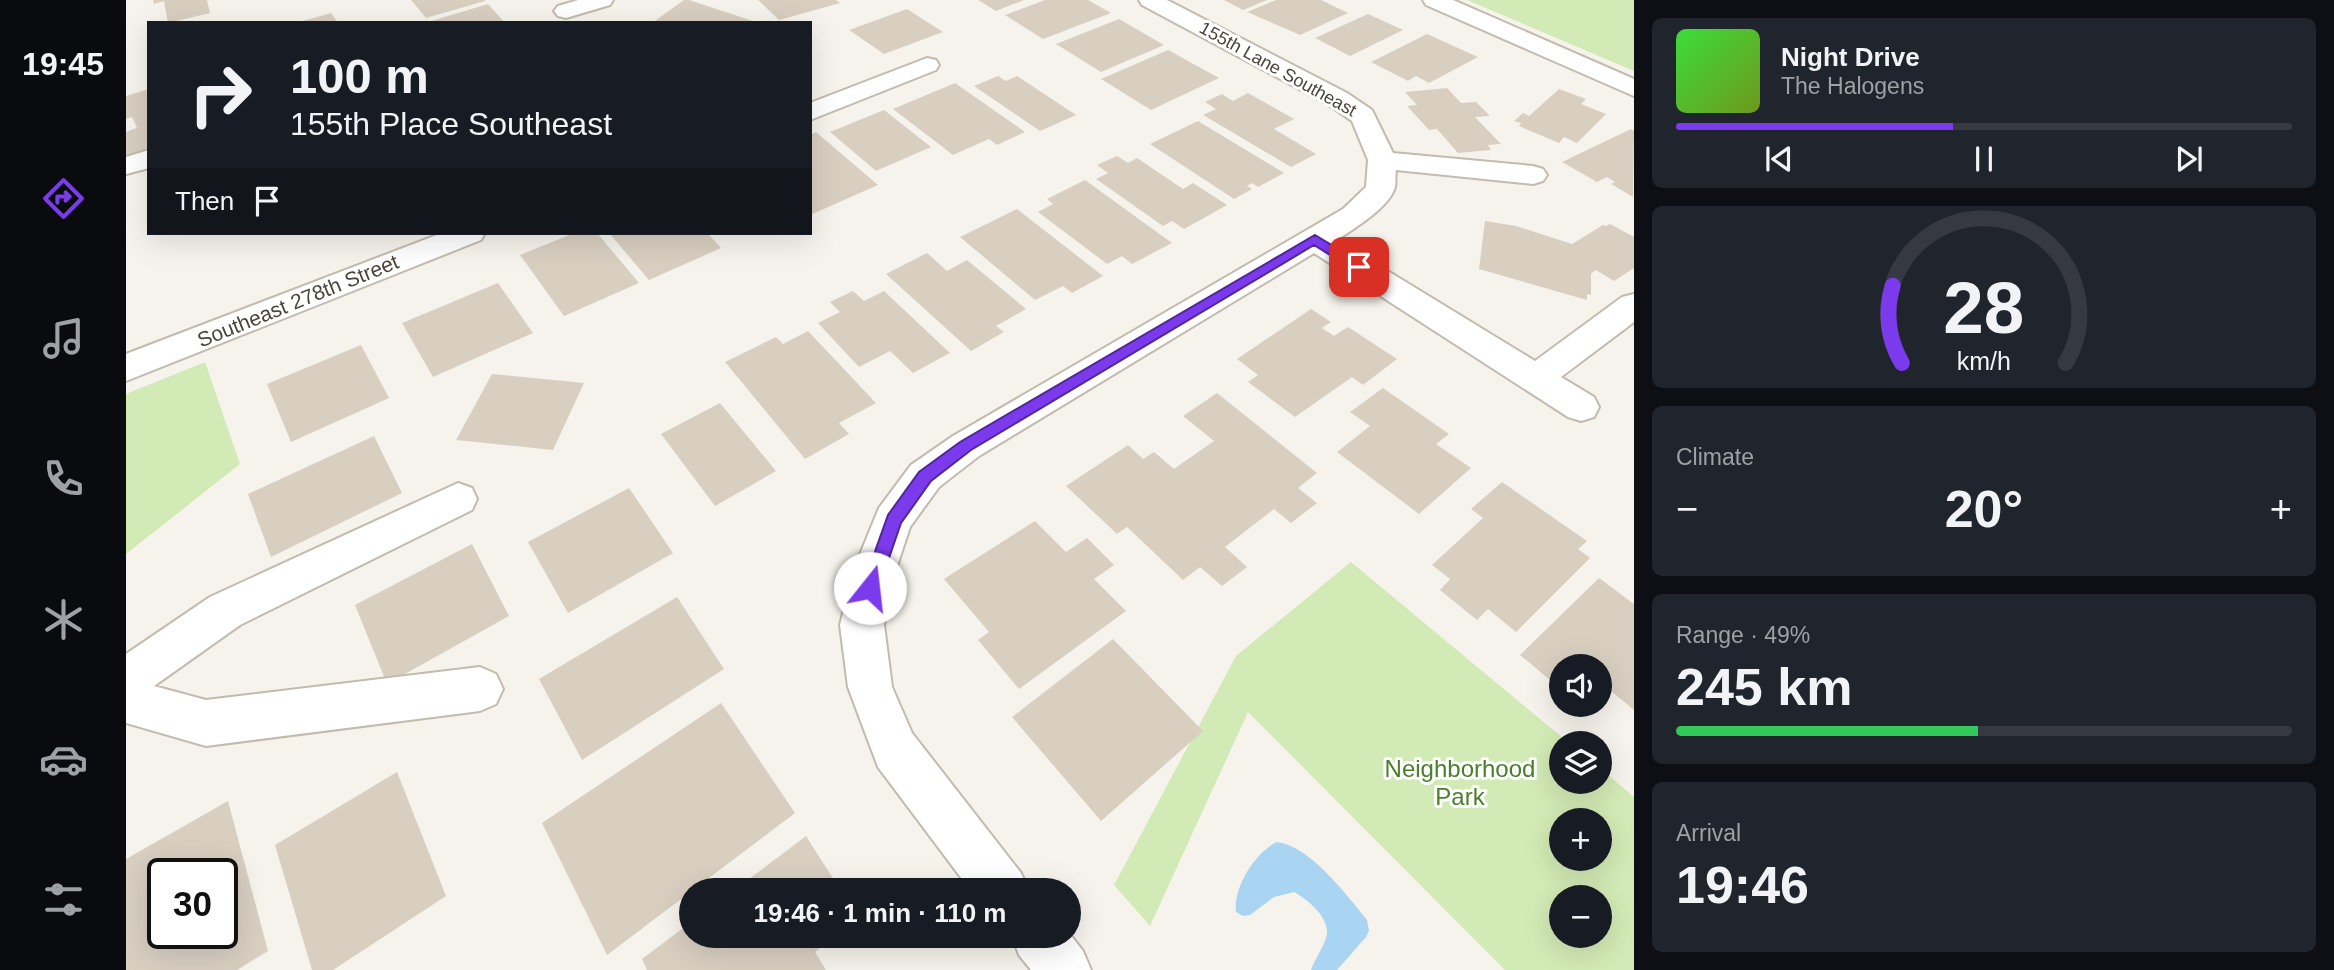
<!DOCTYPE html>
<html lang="en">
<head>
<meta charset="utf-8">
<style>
	:root { --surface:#171b24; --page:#20242c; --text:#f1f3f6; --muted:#9ea1a6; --line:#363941; --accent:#7c3aed }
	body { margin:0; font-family:Arial,sans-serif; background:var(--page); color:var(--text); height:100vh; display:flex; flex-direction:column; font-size:26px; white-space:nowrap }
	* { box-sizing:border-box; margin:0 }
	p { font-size:23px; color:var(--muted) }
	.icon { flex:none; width:38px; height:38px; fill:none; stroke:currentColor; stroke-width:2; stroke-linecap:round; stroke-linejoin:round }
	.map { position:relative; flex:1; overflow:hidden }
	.drawer { display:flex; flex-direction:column; gap:18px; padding:18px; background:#0d0f14; width:700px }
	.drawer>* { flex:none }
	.top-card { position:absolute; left:21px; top:21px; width:665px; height:214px; border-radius:0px; box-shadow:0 7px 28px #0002; background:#171b24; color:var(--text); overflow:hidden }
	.tools { position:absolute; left:1423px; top:654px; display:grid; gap:14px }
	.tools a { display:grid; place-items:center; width:63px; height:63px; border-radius:50%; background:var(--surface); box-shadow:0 7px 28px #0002; font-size:35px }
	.speed { position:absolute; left:21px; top:858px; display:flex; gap:14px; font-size:35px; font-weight:700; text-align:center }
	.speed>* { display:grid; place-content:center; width:91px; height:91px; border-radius:50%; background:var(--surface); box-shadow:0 7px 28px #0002; line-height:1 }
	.speed .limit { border:4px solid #111; border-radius:10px; background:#fff; color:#111 }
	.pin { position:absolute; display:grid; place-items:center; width:60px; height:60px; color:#fff; margin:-30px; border-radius:14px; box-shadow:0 4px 10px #0006 }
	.me { position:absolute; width:77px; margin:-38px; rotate:16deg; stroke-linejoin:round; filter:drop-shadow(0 0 5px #0008) }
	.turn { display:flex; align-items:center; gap:24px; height:147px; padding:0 28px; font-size:32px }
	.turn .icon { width:91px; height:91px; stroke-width:2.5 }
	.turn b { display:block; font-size:49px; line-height:60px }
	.then { display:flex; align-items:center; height:66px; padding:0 28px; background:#0003; gap:14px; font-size:26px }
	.big { font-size:52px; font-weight:800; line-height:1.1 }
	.drawer .widget { flex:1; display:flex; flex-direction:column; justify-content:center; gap:10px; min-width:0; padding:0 24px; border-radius:10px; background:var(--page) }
	.drawer .dial { align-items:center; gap:0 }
	.dial svg { height:182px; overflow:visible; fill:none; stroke:var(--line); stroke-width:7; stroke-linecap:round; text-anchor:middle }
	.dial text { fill:var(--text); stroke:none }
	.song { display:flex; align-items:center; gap:21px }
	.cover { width:84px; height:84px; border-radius:10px; background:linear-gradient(135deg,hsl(120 70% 55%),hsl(80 70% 35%)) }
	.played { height:7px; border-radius:4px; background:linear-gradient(90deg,var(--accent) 45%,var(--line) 45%) }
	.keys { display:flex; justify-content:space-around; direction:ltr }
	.heat { display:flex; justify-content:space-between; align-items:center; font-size:38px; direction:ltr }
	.charge { height:10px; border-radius:5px; background:linear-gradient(90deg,#34c759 49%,var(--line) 0) }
	.trip { position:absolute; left:553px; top:878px; width:402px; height:70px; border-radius:35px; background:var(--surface); box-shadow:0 7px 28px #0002; font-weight:800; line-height:70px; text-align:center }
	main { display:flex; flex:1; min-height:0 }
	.menu { display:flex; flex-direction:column; width:126px; justify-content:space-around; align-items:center; background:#090b0e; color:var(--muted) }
	.menu .icon { width:49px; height:49px }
	.menu .current { color:var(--accent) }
	.menu b { font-size:32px; color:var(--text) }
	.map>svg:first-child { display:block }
	.green { fill:#d2eab5; fill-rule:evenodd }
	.water { fill:#a9d4f2 }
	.building { fill:#d8cfc1; fill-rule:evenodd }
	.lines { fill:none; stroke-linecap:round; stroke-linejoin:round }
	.minor-casing { stroke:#c2bbae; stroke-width:4 }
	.minor { fill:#fff; fill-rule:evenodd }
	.route { fill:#7c3aed; stroke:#51269a; stroke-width:2 }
	.labels { text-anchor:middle; stroke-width:6; stroke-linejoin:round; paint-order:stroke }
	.far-street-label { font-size:18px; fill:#4b4439; stroke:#fff }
	.street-label { font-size:21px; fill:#4b4439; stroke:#fff }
	.near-park-label { font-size:24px; fill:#4a7f2a; stroke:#fff }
</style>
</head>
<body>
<main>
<nav class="menu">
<b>19:45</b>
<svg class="icon current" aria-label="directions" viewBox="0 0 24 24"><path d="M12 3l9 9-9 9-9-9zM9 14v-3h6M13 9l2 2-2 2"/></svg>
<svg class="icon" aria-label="music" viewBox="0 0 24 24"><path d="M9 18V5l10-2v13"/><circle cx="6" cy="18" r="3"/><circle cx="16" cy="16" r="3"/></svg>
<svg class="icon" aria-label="phone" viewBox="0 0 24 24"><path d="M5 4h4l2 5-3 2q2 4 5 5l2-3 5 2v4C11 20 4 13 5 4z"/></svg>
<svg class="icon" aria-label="climate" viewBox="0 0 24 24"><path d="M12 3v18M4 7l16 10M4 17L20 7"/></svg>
<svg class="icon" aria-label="car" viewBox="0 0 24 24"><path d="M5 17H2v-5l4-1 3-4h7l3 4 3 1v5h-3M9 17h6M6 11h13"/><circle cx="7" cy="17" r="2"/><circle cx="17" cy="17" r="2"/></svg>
<svg class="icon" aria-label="filters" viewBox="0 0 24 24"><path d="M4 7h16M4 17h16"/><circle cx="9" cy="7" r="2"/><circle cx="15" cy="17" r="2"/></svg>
</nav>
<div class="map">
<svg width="1508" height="970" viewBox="0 0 1508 970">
	<rect width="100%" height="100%" fill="#f6f3ec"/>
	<path class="green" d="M 1341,0 L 1508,0 L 1508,71 Z
		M 79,362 L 114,464 L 0,554 L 0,394 Z
		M 1225,562 L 1444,744 L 1435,744 L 1435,782 L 1474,782 L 1474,768 L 1508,797 L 1508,970 L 1379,970 L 1122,712 L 1024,926 L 988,885 L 1110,656 ZM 1435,821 L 1474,821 L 1474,859 L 1435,859 ZM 1435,898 L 1474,898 L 1474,936 L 1435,936 Z"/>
	<path class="water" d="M 1151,842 C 1184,846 1220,894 1241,920 L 1243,931 L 1240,937 L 1211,970 L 1185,970 C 1189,959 1199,945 1201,934 C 1203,917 1181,899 1168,892 L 1148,897 L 1124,915 L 1117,916 L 1110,912 C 1107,888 1129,852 1151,842 Z"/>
	<path class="building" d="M 27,0 L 81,0 L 84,13 L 42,23 L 38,1 L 28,4 Z
		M 285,0 L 359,0 L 359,1 L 300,18 Z
		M 558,0 L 563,0 L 633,23 L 526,23 Z
		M 632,0 L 710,0 L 714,3 L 653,20 Z
		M 852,0 L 898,0 L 870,11 Z
		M 919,0 L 962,0 L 985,13 L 917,39 L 879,15 Z
		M 1098,0 L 1141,0 L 1117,10 Z
		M 1150,0 L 1195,0 L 1222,13 L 1174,35 L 1121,12 Z
		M 362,4 L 379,23 L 302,23 L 302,22 Z
		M 781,9 L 817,32 L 758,54 L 723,30 Z
		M 205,13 L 212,23 L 177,21 Z
		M 1242,14 L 1277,30 L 1224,56 L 1189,38 Z
		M 993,19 L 1038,45 L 975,72 L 930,44 Z
		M 1301,34 L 1352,57 L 1303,83 L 1290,76 L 1282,81 L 1245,62 Z
		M 1042,50 L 1093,78 L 1025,110 L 975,79 Z
		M 872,76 L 880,81 L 891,76 L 950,115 L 914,131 L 848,86 Z
		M 829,83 L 899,132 L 871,145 L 863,139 L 827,155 L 767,109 Z
		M 1321,88 L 1335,103 L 1350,102 L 1364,116 L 1349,117 L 1375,144 L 1362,145 L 1365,150 L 1332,153 L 1311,129 L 1303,130 L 1281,106 L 1291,105 L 1279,92 Z
		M 23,89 L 23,157 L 0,164 L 0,132 L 11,128 L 6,117 L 0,119 L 0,96 Z
		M 1433,89 L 1460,99 L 1455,104 L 1480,114 L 1451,143 L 1438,137 L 1433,143 L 1393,126 L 1395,123 L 1388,121 L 1397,113 L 1403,116 Z
		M 1122,93 L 1168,119 L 1148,129 L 1190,154 L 1165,167 L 1077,115 L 1090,109 L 1079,102 L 1096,94 L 1107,101 Z
		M 758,110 L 805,147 L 750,171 L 704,132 Z
		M 1072,121 L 1158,173 L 1132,187 L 1126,183 L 1121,186 L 1126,189 L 1108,199 L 1024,144 Z
		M 1505,129 L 1508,131 L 1507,197 L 1485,184 L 1489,182 L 1481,177 L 1471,182 L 1436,162 Z
		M 690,132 L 752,185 L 684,215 L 684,135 Z
		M 991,156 L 1002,163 L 1011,158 L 1057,189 L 1067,183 L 1101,205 L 1058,229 L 1046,221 L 1037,226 L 970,179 L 982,173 L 971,165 Z
		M 959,180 L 1046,243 L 1006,264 L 996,256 L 981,264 L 912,212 L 927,204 L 921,199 Z
		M 891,209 L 977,276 L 946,293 L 937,286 L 909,300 L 834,237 Z
		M 1359,221 L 1390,226 L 1446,244 L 1477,225 L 1480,226 L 1484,224 L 1508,237 L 1508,268 L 1488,281 L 1470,270 L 1465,274 L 1465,295 L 1461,294 L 1461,300 L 1353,269 Z
		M 448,233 L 471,233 L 513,283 L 438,316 L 394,255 Z
		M 483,233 L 581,233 L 595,248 L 523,280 Z
		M 801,253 L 821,271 L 841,260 L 900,309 L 870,326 L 878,332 L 845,351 L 760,274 Z
		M 372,283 L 407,333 L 307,377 L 276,323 Z
		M 727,291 L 738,301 L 758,291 L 824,353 L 787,373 L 764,351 L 733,367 L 692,323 L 714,312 L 704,302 Z
		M 1185,309 L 1205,322 L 1196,328 L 1208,336 L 1222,327 L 1271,359 L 1237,385 L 1226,377 L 1169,417 L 1122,382 L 1132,375 L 1111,359 Z
		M 682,331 L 750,403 L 713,423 L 723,434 L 679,459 L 599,362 L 650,337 L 657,344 Z
		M 235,345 L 263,398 L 165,442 L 141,384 Z
		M 366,374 L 458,383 L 427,450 L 330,440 Z
		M 1257,388 L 1323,434 L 1310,444 L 1345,468 L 1293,514 L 1211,452 L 1244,426 L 1224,412 Z
		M 1091,393 L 1191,473 L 1172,488 L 1191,503 L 1165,523 L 1148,509 L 1099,547 L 1121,567 L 1096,586 L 1074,567 L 1057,580 L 1001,527 L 991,534 L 940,486 L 1002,445 L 1017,459 L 1028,452 L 1048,469 L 1088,441 L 1057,416 Z
		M 594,403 L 650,471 L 589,506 L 535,434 Z
		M 248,436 L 276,493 L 145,557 L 122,494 Z
		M 1376,482 L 1461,541 L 1452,549 L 1464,558 L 1390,632 L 1362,609 L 1351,620 L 1314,590 L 1324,579 L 1306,565 L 1357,518 L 1345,509 Z
		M 503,488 L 547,553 L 442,613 L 402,542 Z
		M 909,521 L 940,552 L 961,538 L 988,565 L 968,579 L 1000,611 L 893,689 L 852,640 L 863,632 L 818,579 Z
		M 346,544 L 383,616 L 261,684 L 229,605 Z
		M 1473,578 L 1508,604 L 1508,710 L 1474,682 L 1474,667 L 1435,667 L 1435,689 L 1394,655 Z
		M 551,597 L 598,669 L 456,760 L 413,679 Z
		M 987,639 L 1077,731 L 975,821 L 886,717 Z
		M 595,703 L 669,813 L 481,955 L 416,823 Z
		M 271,772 L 320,896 L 207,970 L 186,970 L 149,845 Z
		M 102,801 L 142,951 L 111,970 L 0,970 L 0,859 ZM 37,873 L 96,873 L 96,933 L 37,933 Z
		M 680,836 L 715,891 L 607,891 Z
		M 565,922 L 565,936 L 709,936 L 689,952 L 700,970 L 521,970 L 516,959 Z"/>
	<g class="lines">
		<g class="minor-casing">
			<path id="minor" d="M 452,0 L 487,0 L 484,5 L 440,18 L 432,16 L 428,11 L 432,6 Z
				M 1013,0 L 1041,0 L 1221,93 L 1246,110 L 1267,153 L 1407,166 L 1417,169 L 1421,175 L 1417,181 L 1407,184 L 1270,170 C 1269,175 1270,182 1269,187 C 1264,207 1227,229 1211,240 L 1409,361 L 1496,297 L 1508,294 L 1508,322 L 1435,377 L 1468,397 L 1473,407 L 1468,417 L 1455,421 L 1442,417 L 1188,253 L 853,456 L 813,487 L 784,527 L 770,569 L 758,625 L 766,687 L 786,733 L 895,873 L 903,891 L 845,891 L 752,767 L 722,687 L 714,625 L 728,569 L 753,508 L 785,465 L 827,436 L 1217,209 L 1240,187 L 1242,160 L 1226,121 L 1203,105 L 1016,5 Z
				M 1297,0 L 1327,0 L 1508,79 L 1508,96 L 1300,5 Z
				M 801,58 L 810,60 L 813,65 L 810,70 L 684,120 L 684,103 Z
				M 23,150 L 23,168 L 0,174 L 0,157 Z
				M 316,233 L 359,233 L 355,240 L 0,381 L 0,354 Z
				M 332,483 L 346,488 L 351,499 L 346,510 L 114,625 L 28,686 L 80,700 L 354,667 L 370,674 L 377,689 L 370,704 L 354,711 L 80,746 L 0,723 L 0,654 L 84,597 Z
				M 943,933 L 957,951 L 965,970 L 905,970 L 893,955 L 886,936 L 943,936 Z"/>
		</g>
		<use href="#minor" class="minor"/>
	</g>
	<path class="route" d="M 1189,235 L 1237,264 L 1237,270 L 1228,270 L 1188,245 L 845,450 L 805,481 L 775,523 L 751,593 L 744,595 L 738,593 L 736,588 L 762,515 L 793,472 L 834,442 Z"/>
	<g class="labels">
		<g class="far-street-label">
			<text transform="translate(1152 69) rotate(29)" y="6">155th Lane Southeast</text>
		</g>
		<g class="street-label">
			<text transform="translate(172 301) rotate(-22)" y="7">Southeast 278th Street</text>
		</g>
		<g class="near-park-label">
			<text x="1334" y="777">Neighborhood<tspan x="1334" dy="28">Park</tspan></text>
		</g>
	</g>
</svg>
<div class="tools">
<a><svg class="icon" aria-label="sound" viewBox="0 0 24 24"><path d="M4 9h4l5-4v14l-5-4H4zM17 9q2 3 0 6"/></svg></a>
<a><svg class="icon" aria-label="layers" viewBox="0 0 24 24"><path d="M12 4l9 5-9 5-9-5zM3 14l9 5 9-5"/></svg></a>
<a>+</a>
<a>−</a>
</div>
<div class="speed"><div class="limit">30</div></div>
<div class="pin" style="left:1233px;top:267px;background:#d93025"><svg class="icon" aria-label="arrive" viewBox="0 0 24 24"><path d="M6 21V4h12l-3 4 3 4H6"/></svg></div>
<svg class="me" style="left:744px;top:588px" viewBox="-20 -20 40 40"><circle r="19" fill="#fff"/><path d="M0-13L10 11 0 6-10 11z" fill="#7c3aed"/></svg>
<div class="trip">19:46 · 1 min · 110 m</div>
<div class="top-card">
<div class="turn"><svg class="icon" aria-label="right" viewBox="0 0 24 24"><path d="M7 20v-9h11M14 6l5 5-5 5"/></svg><div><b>100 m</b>155th Place Southeast</div></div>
<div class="then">Then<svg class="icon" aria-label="arrive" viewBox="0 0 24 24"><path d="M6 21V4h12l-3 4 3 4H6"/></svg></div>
</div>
</div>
<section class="drawer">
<div class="widget">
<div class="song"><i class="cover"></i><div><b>Night Drive</b><p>The Halogens</p></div></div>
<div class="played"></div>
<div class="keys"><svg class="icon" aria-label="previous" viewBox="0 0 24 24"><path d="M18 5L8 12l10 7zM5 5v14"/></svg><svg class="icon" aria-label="pause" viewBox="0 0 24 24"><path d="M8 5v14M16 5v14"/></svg><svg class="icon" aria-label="next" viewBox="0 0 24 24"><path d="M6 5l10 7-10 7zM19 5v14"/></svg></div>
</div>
<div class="widget dial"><svg viewBox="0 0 100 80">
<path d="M14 69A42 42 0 1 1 86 69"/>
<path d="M14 69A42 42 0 0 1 10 35" stroke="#7c3aed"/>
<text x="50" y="56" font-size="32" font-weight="700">28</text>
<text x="50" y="72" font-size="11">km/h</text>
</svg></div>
<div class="widget"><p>Climate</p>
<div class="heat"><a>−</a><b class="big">20°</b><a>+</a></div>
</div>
<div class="widget"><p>Range · 49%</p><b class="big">245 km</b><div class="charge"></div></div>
<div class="widget"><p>Arrival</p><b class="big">19:46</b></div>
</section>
</main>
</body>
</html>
